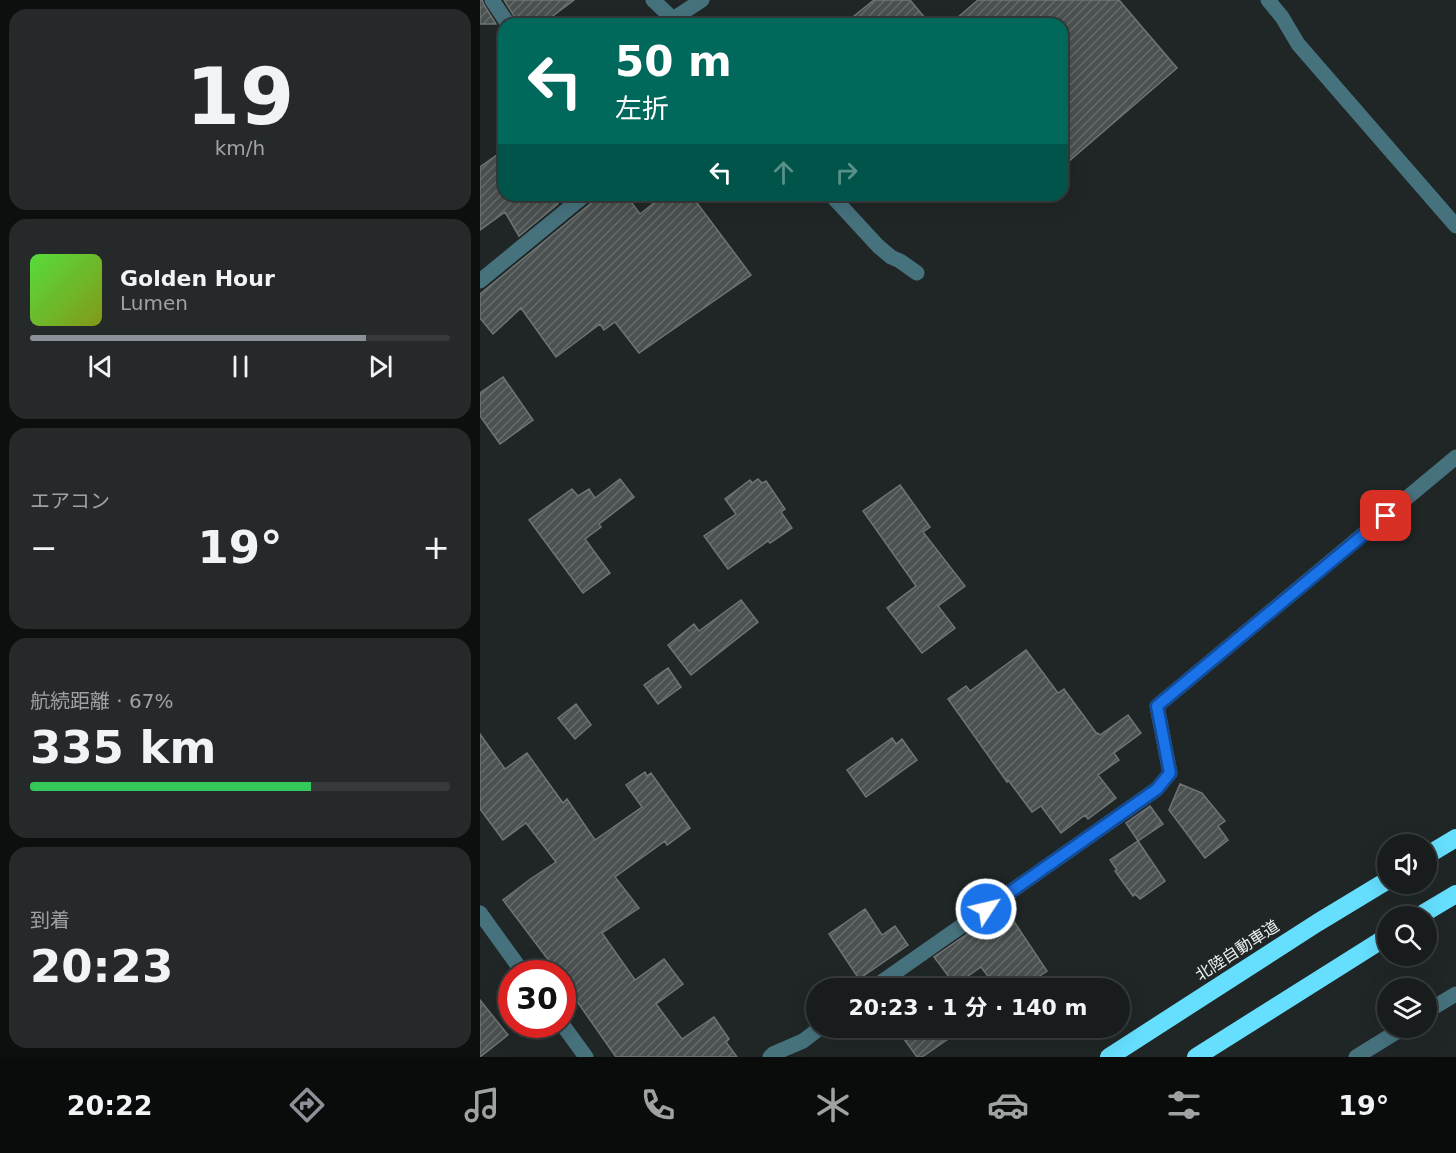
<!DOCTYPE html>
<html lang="ja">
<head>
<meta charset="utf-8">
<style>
	:root { --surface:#181c1c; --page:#252929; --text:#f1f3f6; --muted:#9fa1a3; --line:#363a3b; --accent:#8c9099 }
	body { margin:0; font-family:"DejaVu Sans","Noto Sans JP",sans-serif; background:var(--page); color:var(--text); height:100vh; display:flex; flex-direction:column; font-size:22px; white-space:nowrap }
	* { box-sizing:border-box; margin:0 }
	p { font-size:20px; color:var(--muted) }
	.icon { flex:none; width:33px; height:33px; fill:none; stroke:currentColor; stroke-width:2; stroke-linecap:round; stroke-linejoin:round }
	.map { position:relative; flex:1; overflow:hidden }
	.panel { display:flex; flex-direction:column; gap:9px; padding:9px; background:#0d0f0f; width:480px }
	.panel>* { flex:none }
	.top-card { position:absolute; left:18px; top:18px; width:570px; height:183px; border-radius:18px; box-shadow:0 6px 24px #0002,0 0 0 2px var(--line); background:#00695c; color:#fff; overflow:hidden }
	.tools { position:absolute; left:897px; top:834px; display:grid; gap:12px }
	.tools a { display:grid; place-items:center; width:60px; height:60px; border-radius:50%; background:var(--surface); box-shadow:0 6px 24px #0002,0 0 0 2px var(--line); font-size:30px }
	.speed { position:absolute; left:18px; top:960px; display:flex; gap:12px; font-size:30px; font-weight:700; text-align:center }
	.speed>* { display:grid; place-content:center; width:78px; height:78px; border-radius:50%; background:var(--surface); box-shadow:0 6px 24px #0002,0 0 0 2px var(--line); line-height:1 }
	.speed .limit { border:9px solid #d22; background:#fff; color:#111 }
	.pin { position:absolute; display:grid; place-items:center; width:51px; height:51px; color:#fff; margin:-26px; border-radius:12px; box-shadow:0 3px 9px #0006 }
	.me { position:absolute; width:66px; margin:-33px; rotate:55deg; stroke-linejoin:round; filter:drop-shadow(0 0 4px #0008) }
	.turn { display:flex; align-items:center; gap:21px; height:126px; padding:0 18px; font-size:27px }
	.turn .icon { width:78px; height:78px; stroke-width:2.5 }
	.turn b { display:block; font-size:42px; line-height:51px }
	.lanes { display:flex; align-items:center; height:57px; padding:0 18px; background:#0003; justify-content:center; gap:30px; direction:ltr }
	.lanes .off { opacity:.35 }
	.big { font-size:45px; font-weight:700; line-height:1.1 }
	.panel .widget { flex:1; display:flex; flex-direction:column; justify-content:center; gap:9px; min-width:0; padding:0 21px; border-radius:18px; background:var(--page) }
	.panel .dial { align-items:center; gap:0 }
	.dial b { font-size:78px; line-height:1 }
	.song { display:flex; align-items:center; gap:18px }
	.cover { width:72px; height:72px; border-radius:9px; background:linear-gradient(135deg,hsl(110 70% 55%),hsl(70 70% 35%)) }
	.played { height:6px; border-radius:3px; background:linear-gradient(90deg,var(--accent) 80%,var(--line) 80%) }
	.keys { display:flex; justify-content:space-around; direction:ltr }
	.heat { display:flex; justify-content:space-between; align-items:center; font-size:33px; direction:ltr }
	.charge { height:9px; border-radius:4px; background:linear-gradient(90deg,#34c759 67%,var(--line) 0) }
	.trip { position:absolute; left:326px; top:978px; width:324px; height:60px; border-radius:30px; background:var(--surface); box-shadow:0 6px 24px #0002,0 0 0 2px var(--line); font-weight:700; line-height:60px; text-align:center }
	.tabs { display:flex; height:96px; justify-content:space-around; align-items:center; background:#0a0b0b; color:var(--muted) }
	.tabs .icon { width:42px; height:42px }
	.tabs .on { color:var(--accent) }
	.tabs b { font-size:27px; color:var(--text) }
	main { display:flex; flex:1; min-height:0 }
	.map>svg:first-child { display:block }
	.building { fill:url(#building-hatch); stroke:#6e7573; stroke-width:1.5 }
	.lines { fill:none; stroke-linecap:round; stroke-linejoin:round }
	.minor { stroke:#46727e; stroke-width:15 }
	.highway { stroke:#66dffe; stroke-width:18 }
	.route-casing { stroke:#114b97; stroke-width:15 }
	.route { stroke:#1a73e8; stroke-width:10 }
	.labels { text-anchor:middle; stroke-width:6; stroke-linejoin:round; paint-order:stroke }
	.street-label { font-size:16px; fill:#ecf0f0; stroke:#202626 }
</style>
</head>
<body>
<main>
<section class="panel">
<div class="widget dial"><b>19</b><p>km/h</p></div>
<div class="widget">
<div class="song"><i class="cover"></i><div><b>Golden Hour</b><p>Lumen</p></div></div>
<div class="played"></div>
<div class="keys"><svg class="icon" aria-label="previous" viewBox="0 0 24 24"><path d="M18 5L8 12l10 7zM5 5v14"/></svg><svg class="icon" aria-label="pause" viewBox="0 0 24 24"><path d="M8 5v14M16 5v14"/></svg><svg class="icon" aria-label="next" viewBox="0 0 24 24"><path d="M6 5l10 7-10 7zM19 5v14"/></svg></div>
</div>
<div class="widget"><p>エアコン</p>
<div class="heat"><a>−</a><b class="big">19°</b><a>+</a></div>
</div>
<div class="widget"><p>航続距離 · 67%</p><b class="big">335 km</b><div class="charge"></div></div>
<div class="widget"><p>到着</p><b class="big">20:23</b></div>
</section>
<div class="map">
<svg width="976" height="1057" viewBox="0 0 976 1057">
	<defs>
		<pattern id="building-hatch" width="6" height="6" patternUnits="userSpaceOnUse" patternTransform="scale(1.5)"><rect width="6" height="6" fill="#4b5150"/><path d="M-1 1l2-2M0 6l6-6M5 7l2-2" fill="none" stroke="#656a6a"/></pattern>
	</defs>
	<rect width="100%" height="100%" fill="#202626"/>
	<path class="building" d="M 0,0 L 2,0 L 4,5 L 16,24 L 0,24 Z
		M 24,0 L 94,0 L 62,24 L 38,24 L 36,19 Z
		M 394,0 L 430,0 L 450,24 L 364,24 Z
		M 498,0 L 639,0 L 697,68 L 582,167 L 582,24 L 470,24 Z
		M 24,150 L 24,195 L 71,195 L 78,204 L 39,236 L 25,212 L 0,230 L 0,167 Z
		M 121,195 L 146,195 L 160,214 L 184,195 L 211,195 L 271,275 L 159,353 L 135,322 L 124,330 L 120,324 L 76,357 L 41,308 L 13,334 L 0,318 L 0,294 Z
		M 23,377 L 53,420 L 20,444 L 0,416 L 0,393 Z
		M 140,479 L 154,497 L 119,524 L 121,527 L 105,539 L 130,573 L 103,593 L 49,520 L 92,489 L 98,496 L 109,489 L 115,498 Z
		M 278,479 L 282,483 L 286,481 L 305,509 L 301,512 L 312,528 L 290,543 L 288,541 L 248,569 L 224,536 L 256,514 L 245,499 L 270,480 L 272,483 Z
		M 420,485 L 450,527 L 443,532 L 485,586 L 458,606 L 475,628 L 442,653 L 407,608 L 436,586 L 383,511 Z
		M 261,600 L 278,622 L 211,675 L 188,645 L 214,624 L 219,631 Z
		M 546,650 L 578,693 L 584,689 L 617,734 L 618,733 L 620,735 L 648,715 L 661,733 L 634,753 L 639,760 L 618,775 L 636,798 L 608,819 L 605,815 L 581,833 L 561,806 L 552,812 L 528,780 L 527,782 L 468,699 L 486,686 L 490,691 Z
		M 188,668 L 201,687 L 178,704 L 164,685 Z
		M 96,704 L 111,725 L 95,739 L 78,718 Z
		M 0,734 L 25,769 L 47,753 L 83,803 L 87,799 L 115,840 L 162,807 L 146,785 L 165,772 L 167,776 L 171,773 L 210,828 L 187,845 L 185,841 L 135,877 L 159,908 L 122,933 L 155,980 L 184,959 L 203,984 L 176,1004 L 202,1039 L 234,1017 L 249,1039 L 246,1042 L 257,1057 L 136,1057 L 82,980 L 82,974 L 79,974 L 23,900 L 49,880 L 76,862 L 46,823 L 23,840 L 0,809 Z
		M 412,738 L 416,744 L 422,739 L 437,760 L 386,797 L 367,770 Z
		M 700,784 L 722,793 L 745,821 L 738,826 L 748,840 L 725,858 L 689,810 Z
		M 670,806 L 683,824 L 658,841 L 646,823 Z
		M 658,841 L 685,881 L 660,899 L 655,894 L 653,896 L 635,871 L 637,870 L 630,860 Z
		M 525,908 L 567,971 L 542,988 L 517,988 L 501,967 L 475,985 L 454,957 Z
		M 385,909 L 402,935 L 415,926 L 428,945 L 379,979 L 349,934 Z
		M 0,1000 L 28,1035 L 0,1057 Z
		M 416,1028 L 484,1028 L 442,1057 L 437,1057 Z"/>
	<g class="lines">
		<path class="minor" d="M 12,0 L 28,24
			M 173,0 L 193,19 L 222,0
			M 788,0 L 802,17 L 818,44 L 976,226
			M 351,195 L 398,246 L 411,257 L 420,261 L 437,273
			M 0,281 L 105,195
			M 0,913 L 44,974
			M 393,988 L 677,789 L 690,773 L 677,706 L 976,457
			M 946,1012 L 976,994
			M 82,1024 L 106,1057
			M 290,1057 L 293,1054 L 323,1041 L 340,1028
			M 876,1057 L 923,1028"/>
		<path class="highway" d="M 946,856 L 976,838
			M 939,916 L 976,894
			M 629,1057 L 837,923 L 908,880
			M 716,1057 L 908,936"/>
	</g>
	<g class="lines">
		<g class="route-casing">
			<path id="route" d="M 506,909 L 677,789 L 690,773 L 677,706 L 906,516"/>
		</g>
		<use href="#route" class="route"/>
	</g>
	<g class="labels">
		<g class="street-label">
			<text transform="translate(757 950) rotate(-33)" y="6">北陸自動車道</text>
		</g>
	</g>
</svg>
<div class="tools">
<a><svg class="icon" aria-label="sound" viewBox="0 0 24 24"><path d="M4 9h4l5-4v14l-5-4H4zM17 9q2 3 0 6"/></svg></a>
<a><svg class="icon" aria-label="search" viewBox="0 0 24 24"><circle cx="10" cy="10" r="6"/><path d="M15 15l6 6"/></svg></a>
<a><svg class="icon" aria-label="layers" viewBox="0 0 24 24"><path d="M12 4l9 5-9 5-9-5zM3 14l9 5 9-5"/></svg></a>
</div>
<div class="speed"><div class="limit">30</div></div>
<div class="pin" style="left:906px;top:516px;background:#d93025"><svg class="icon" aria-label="arrive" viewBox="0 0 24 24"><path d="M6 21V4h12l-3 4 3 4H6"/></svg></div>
<svg class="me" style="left:506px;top:909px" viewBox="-20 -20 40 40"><circle r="17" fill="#1a73e8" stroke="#fff" stroke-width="3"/><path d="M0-11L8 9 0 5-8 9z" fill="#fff"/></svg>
<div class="trip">20:23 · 1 分 · 140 m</div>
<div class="top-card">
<div class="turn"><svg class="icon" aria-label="left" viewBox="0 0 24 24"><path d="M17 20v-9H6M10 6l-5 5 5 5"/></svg><div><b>50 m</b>左折</div></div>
<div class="lanes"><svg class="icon" aria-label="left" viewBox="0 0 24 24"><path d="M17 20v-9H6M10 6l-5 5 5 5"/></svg><svg class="icon off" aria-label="ahead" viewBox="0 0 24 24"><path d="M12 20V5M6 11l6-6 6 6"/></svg><svg class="icon off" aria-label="right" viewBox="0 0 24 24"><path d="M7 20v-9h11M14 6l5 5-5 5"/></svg></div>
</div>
</div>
</main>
<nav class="tabs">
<b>20:22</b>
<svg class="icon on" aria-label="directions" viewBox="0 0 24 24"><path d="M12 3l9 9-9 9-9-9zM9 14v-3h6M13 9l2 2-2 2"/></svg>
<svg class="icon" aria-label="music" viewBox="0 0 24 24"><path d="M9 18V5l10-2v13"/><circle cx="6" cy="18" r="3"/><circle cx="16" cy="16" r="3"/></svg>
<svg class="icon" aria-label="phone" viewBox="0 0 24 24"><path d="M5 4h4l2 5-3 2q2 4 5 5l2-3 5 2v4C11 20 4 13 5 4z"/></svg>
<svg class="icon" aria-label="climate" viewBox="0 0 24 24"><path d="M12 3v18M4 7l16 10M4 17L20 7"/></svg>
<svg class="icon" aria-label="car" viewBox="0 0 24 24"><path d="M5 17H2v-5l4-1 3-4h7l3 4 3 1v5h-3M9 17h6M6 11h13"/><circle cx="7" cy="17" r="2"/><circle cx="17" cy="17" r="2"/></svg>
<svg class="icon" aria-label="filters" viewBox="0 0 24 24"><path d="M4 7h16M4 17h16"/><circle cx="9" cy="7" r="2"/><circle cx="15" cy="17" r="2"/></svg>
<b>19°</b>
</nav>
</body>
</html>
